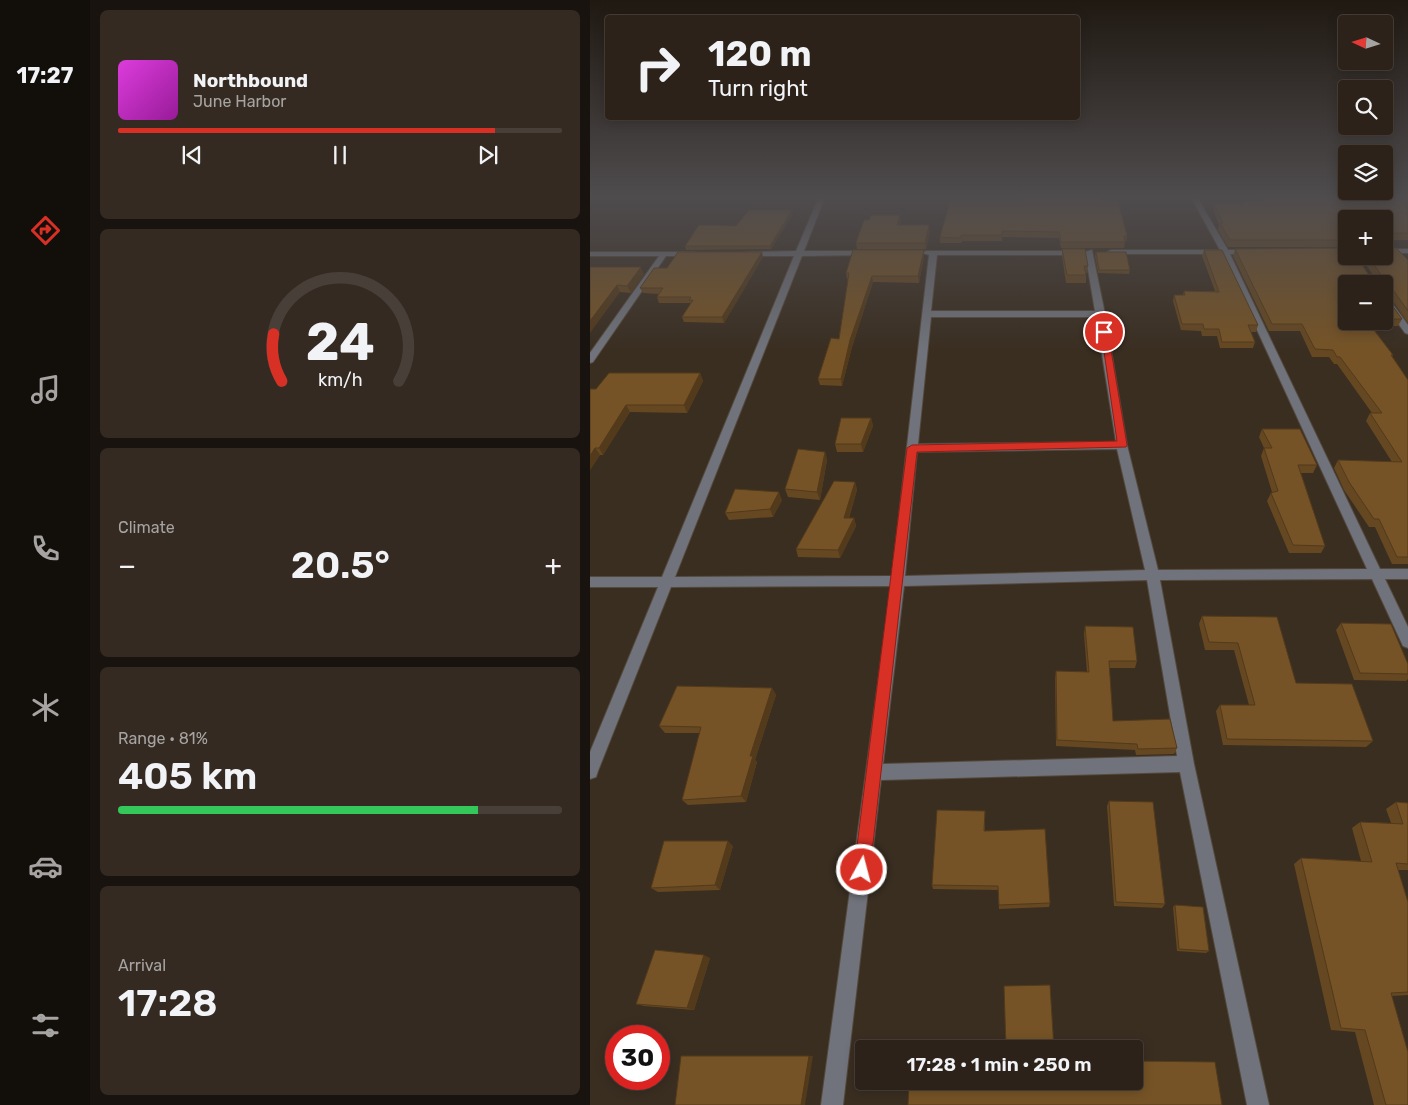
<!DOCTYPE html>
<html lang="en">
<head>
<meta charset="utf-8">
<style>
	:root { --surface:#2c2219; --page:#342a22; --text:#f1f3f6; --muted:#a6a4a2; --line:#483f38; --accent:#d93025 }
	body { margin:0; font-family:Rubik,sans-serif; background:var(--page); color:var(--text); height:100vh; display:flex; flex-direction:column; font-size:19px; white-space:nowrap }
	* { box-sizing:border-box; margin:0 }
	p { font-size:16px; color:var(--muted) }
	.icon { flex:none; width:28px; height:28px; fill:none; stroke:currentColor; stroke-width:2; stroke-linecap:round; stroke-linejoin:round }
	.map { position:relative; flex:1; overflow:hidden }
	.side { display:flex; flex-direction:column; gap:10px; padding:10px; background:#18130e; width:500px }
	.side>* { flex:none }
	.hud { position:absolute; left:15px; top:15px; width:475px; height:105px; border-radius:5px; box-shadow:0 2px 12px #0003,0 0 0 1px var(--line); background:#2c2219; color:var(--text); overflow:hidden }
	.needle { width:32px; rotate:274deg }
	.buttons { position:absolute; left:748px; top:15px; display:grid; gap:10px }
	.buttons a { display:grid; place-items:center; width:55px; height:55px; border-radius:5px; background:var(--surface); box-shadow:0 2px 12px #0003,0 0 0 1px var(--line); font-size:25px }
	.speed { position:absolute; left:15px; top:1025px; display:flex; gap:10px; font-size:25px; font-weight:700; text-align:center }
	.speed>* { display:grid; place-content:center; width:65px; height:65px; border-radius:50%; background:var(--surface); box-shadow:0 2px 12px #0003,0 0 0 1px var(--line); line-height:1 }
	.speed .limit { border:8px solid #d22; background:#fff; color:#111 }
	.pin { position:absolute; display:grid; place-items:center; width:42px; height:42px; color:#fff; margin:-21px; border:2px solid #fff; border-radius:50%; box-shadow:0 1px 5px #0007 }
	.me { position:absolute; width:55px; margin:-28px; rotate:7deg; stroke-linejoin:round; filter:drop-shadow(0 0 4px #0008) }
	.turn { display:flex; align-items:center; gap:18px; height:105px; padding:0 20px; font-size:22px }
	.turn .icon { width:65px; height:65px; stroke-width:2.5 }
	.turn b { display:block; font-size:35px; line-height:42px }
	.big { font-size:38px; font-weight:600; line-height:1.1 }
	.side .card { flex:1; display:flex; flex-direction:column; justify-content:center; gap:8px; min-width:0; padding:0 18px; border-radius:8px; background:var(--page) }
	.side .dial { align-items:center; gap:0 }
	.dial svg { height:130px; overflow:visible; fill:none; stroke:var(--line); stroke-width:7; stroke-linecap:round; text-anchor:middle }
	.dial text { fill:var(--text); stroke:none }
	.song { display:flex; align-items:center; gap:15px }
	.cover { width:60px; height:60px; border-radius:8px; background:linear-gradient(135deg,hsl(300 70% 55%),hsl(300 70% 35%)) }
	.played { height:5px; border-radius:2px; background:linear-gradient(90deg,var(--accent) 85%,var(--line) 85%) }
	.keys { display:flex; justify-content:space-around; direction:ltr }
	.heat { display:flex; justify-content:space-between; align-items:center; font-size:28px; direction:ltr }
	.charge { height:8px; border-radius:4px; background:linear-gradient(90deg,#34c759 81%,var(--line) 0) }
	.trip { position:absolute; left:265px; top:1040px; width:288px; height:50px; border-radius:5px; background:var(--surface); box-shadow:0 2px 12px #0003,0 0 0 1px var(--line); font-weight:600; line-height:50px; text-align:center }
	main { display:flex; flex:1; min-height:0 }
	.menu { display:flex; flex-direction:column; width:90px; justify-content:space-around; align-items:center; background:#120e0a; color:var(--muted) }
	.menu .icon { width:35px; height:35px }
	.menu .current { color:var(--accent) }
	.menu b { font-size:22px; color:var(--text) }
	.map>svg:first-child { display:block }
	.lines { fill:none; stroke-linecap:round; stroke-linejoin:round }
	.street-casing { stroke:#54493d; stroke-width:2 }
	.street { fill:#70737b; fill-rule:evenodd }
	.wall { fill:#654721; fill-rule:evenodd }
	.shaded-wall { fill:#523a1b }
	.building { fill:#755326; stroke:#523a1b }
	.route { fill:#d93025; stroke:#8d1f18 }
</style>
</head>
<body>
<main>
<nav class="menu">
<b>17:27</b>
<svg class="icon current" aria-label="directions" viewBox="0 0 24 24"><path d="M12 3l9 9-9 9-9-9zM9 14v-3h6M13 9l2 2-2 2"/></svg>
<svg class="icon" aria-label="music" viewBox="0 0 24 24"><path d="M9 18V5l10-2v13"/><circle cx="6" cy="18" r="3"/><circle cx="16" cy="16" r="3"/></svg>
<svg class="icon" aria-label="phone" viewBox="0 0 24 24"><path d="M5 4h4l2 5-3 2q2 4 5 5l2-3 5 2v4C11 20 4 13 5 4z"/></svg>
<svg class="icon" aria-label="climate" viewBox="0 0 24 24"><path d="M12 3v18M4 7l16 10M4 17L20 7"/></svg>
<svg class="icon" aria-label="car" viewBox="0 0 24 24"><path d="M5 17H2v-5l4-1 3-4h7l3 4 3 1v5h-3M9 17h6M6 11h13"/><circle cx="7" cy="17" r="2"/><circle cx="17" cy="17" r="2"/></svg>
<svg class="icon" aria-label="filters" viewBox="0 0 24 24"><path d="M4 7h16M4 17h16"/><circle cx="9" cy="7" r="2"/><circle cx="15" cy="17" r="2"/></svg>
</nav>
<section class="side">
<div class="card">
<div class="song"><i class="cover"></i><div><b>Northbound</b><p>June Harbor</p></div></div>
<div class="played"></div>
<div class="keys"><svg class="icon" aria-label="previous" viewBox="0 0 24 24"><path d="M18 5L8 12l10 7zM5 5v14"/></svg><svg class="icon" aria-label="pause" viewBox="0 0 24 24"><path d="M8 5v14M16 5v14"/></svg><svg class="icon" aria-label="next" viewBox="0 0 24 24"><path d="M6 5l10 7-10 7zM19 5v14"/></svg></div>
</div>
<div class="card dial"><svg viewBox="0 0 100 80">
<path d="M14 69A42 42 0 1 1 86 69"/>
<path d="M14 69A42 42 0 0 1 9 40" stroke="#d93025"/>
<text x="50" y="56" font-size="32" font-weight="700">24</text>
<text x="50" y="72" font-size="11">km/h</text>
</svg></div>
<div class="card"><p>Climate</p>
<div class="heat"><a>−</a><b class="big">20.5°</b><a>+</a></div>
</div>
<div class="card"><p>Range · 81%</p><b class="big">405 km</b><div class="charge"></div></div>
<div class="card"><p>Arrival</p><b class="big">17:28</b></div>
</section>
<div class="map">
<svg width="818" height="1105" viewBox="0 0 818 1105">
	<rect width="100%" height="100%" fill="#3a2e21"/>
	<g class="lines">
		<g class="street-casing">
			<path id="street" d="M 229,197 L 235,197 L 214,251 L 279,251 L 283,253 L 279,255 L 212,256 L 85,577 L 302,576 L 339,255 L 332,253 L 336,251 L 489,251 L 493,253 L 489,255 L 347,255 L 341,311 L 505,311 L 495,252 L 502,250 L 515,314 L 537,445 L 568,570 L 777,569 L 632,254 L 521,254 L 517,252 L 521,250 L 630,250 L 601,197 L 607,197 L 638,250 L 661,250 L 665,252 L 661,254 L 640,254 L 790,569 L 818,569 L 818,579 L 795,579 L 818,627 L 818,648 L 813,646 L 782,579 L 570,580 L 604,764 L 679,1105 L 657,1105 L 590,772 L 291,780 L 253,1105 L 231,1105 L 301,586 L 81,587 L 8,771 L 6,777 L 0,779 L 0,752 L 68,587 L 0,587 L 0,577 L 72,577 L 204,256 L 156,256 L 152,254 L 156,252 L 206,251 ZM 341,317 L 506,317 L 526,442 L 328,444 ZM 527,449 L 555,570 L 315,576 L 327,452 ZM 557,580 L 587,756 L 293,764 L 314,586 Z
				M 794,249 L 818,249 L 818,253 L 794,253 Z
				M 0,252 L 104,252 L 108,254 L 104,256 L 76,256 L 3,362 L 0,363 L 0,353 L 69,256 L 0,256 Z
				M 794,295 L 797,296 L 818,325 L 818,334 L 815,333 L 794,304 Z"/>
		</g>
		<use href="#street" class="street"/>
	</g>
	<path class="wall" d="M 666,197 L 818,197 L 818,240 L 798,240 L 796,246 L 796,247 L 818,260 L 818,323 L 798,294 L 796,294 L 796,297 L 812,319 L 808,326 L 782,327 L 803,355 L 802,356 L 818,380 L 818,564 L 802,564 L 785,527 L 779,527 L 754,490 L 744,468 L 748,460 L 802,462 L 776,421 L 780,413 L 782,413 L 747,364 L 744,364 L 739,357 L 722,357 L 710,331 L 679,331 L 643,256 L 645,249 L 781,278 L 785,278 L 770,256 L 794,256 L 794,219 L 756,219 L 756,247 L 638,247 L 628,230 L 629,225 L 623,210 L 624,204 L 651,204 L 652,202 L 669,202 ZM 794,284 L 794,321 L 756,321 Z
		M 509,201 L 537,236 L 536,242 L 535,242 L 534,248 L 471,248 L 469,238 L 412,237 L 412,241 L 372,241 L 371,243 L 350,243 L 350,237 Z
		M 203,214 L 181,249 L 96,250 L 95,246 L 146,226 Z
		M 311,221 L 309,225 L 340,231 L 336,249 L 267,249 L 266,243 Z
		M 472,249 L 498,266 L 497,273 L 496,273 L 496,283 L 476,283 L 472,256 Z
		M 334,250 L 334,257 L 329,283 L 283,282 L 262,347 L 252,386 L 230,385 L 228,379 L 249,339 L 258,279 L 257,279 L 256,273 Z
		M 614,250 L 668,325 L 666,332 L 661,332 L 665,342 L 663,348 L 630,348 L 627,336 L 612,336 L 611,331 L 591,330 L 583,301 L 584,295 L 593,295 L 594,291 L 625,291 L 612,256 Z
		M 506,252 L 540,270 L 539,274 L 508,273 L 505,256 Z
		M 173,257 L 134,323 L 94,322 L 92,317 L 100,304 L 100,303 L 69,303 L 67,297 L 69,294 L 53,293 L 50,288 L 77,268 Z
		M 0,267 L 54,274 L 41,293 L 30,292 Z
		M 110,373 L 113,381 L 97,413 L 40,412 L 13,455 L 10,455 L 0,470 L 6,389 Z
		M 281,418 L 283,426 L 273,452 L 247,452 L 245,444 Z
		M 672,429 L 727,465 L 723,473 L 711,473 L 735,546 L 731,553 L 699,553 L 677,501 L 681,493 L 682,492 L 671,456 L 674,448 L 669,437 Z
		M 235,452 L 237,460 L 230,500 L 198,497 L 195,489 Z
		M 265,482 L 267,490 L 259,518 L 264,518 L 266,526 L 250,558 L 208,557 L 206,549 Z
		M 192,500 L 183,517 L 139,520 L 135,513 Z
		M 612,616 L 706,683 L 783,741 L 776,747 L 633,745 L 626,711 L 630,705 L 659,705 L 644,650 L 615,650 L 609,624 Z
		M 751,623 L 818,664 L 818,679 L 816,681 L 764,680 L 746,630 Z
		M 495,626 L 547,661 L 545,668 L 519,668 L 523,721 L 587,748 L 584,754 L 546,755 L 545,750 L 466,746 L 465,678 L 466,671 L 497,672 L 494,634 Z
		M 182,688 L 186,695 L 165,760 L 167,762 L 156,802 L 98,805 L 92,800 L 110,733 L 75,733 L 69,726 Z
		M 519,801 L 575,904 L 572,908 L 524,906 L 517,806 Z
		M 806,802 L 818,803 L 818,870 L 808,870 L 818,902 L 818,995 L 802,996 L 818,1105 L 784,1105 L 765,1032 L 741,1030 L 704,864 L 711,858 L 771,861 L 762,828 L 770,822 L 801,823 L 796,809 Z
		M 395,816 L 395,831 L 460,903 L 459,907 L 409,909 L 408,890 L 343,889 L 342,885 Z
		M 143,846 L 130,890 L 68,892 L 61,888 Z
		M 585,905 L 619,951 L 616,953 L 587,951 L 583,907 Z
		M 120,958 L 104,1010 L 54,1006 L 46,1004 Z"/>
	<path class="shaded-wall" d="M 202,210 L 203,214 L 181,249 L 180,246 Z
		M 310,215 L 311,221 L 308,231 L 307,225 Z
		M 339,225 L 340,231 L 336,249 L 335,243 Z
		M 334,250 L 334,257 L 329,283 L 328,276 Z
		M 172,252 L 173,257 L 134,323 L 132,317 Z
		M 51,267 L 54,274 L 41,293 L 37,286 Z
		M 282,276 L 283,282 L 262,347 L 252,386 L 251,379 L 260,340 Z
		M 27,285 L 30,292 L 0,333 L 0,321 Z
		M 110,373 L 113,381 L 97,413 L 94,405 Z
		M 36,405 L 40,412 L 13,455 L 9,448 Z
		M 281,418 L 283,426 L 273,452 L 271,444 Z
		M 5,448 L 10,455 L 0,470 L 0,456 Z
		M 235,452 L 237,460 L 230,500 L 227,492 Z
		M 265,482 L 267,490 L 256,526 L 254,518 Z
		M 189,492 L 192,500 L 183,517 L 180,509 Z
		M 264,518 L 266,526 L 250,558 L 248,550 Z
		M 182,688 L 186,695 L 165,760 L 167,762 L 156,802 L 151,796 L 160,756 Z
		M 138,841 L 143,846 L 130,890 L 125,885 Z
		M 114,955 L 120,958 L 104,1010 L 97,1008 Z
		M 219,1056 L 223,1056 L 215,1105 L 211,1105 Z"/>
	<path class="building" d="M 429,197 L 509,197 L 509,201 L 528,201 L 537,236 L 534,236 L 535,242 L 471,242 L 469,232 L 412,231 L 412,235 L 371,235 L 371,238 L 350,237 L 360,201 L 429,201 Z
		M 672,197 L 818,197 L 818,233 L 794,233 L 794,219 L 756,219 L 756,240 L 640,240 L 630,223 L 633,223 L 624,204 L 654,204 L 652,202 L 675,201 Z
		M 159,210 L 202,210 L 180,246 L 95,246 L 109,225 L 146,226 Z
		M 281,215 L 310,215 L 307,225 L 339,225 L 335,243 L 266,243 L 274,220 L 279,220 Z
		M 794,236 L 798,240 L 795,242 L 796,247 L 806,248 L 818,260 L 818,311 L 801,287 L 796,286 L 796,297 L 812,319 L 794,319 L 794,284 L 756,284 L 756,321 L 777,321 L 803,355 L 801,355 L 818,380 L 818,557 L 807,557 L 789,519 L 784,519 L 759,482 L 748,460 L 812,462 L 780,413 L 792,413 L 750,357 L 747,357 L 743,350 L 725,349 L 712,324 L 682,324 L 645,249 L 756,248 L 756,256 L 766,256 L 781,278 L 792,278 L 792,276 L 778,256 L 794,256 Z
		M 472,249 L 495,249 L 498,266 L 494,266 L 496,275 L 477,275 Z
		M 263,250 L 334,250 L 328,276 L 282,276 L 260,340 L 251,379 L 228,379 L 241,338 L 249,339 L 259,273 L 256,273 Z
		M 614,250 L 632,250 L 668,325 L 658,325 L 665,342 L 632,342 L 629,329 L 614,329 L 613,324 L 592,324 L 584,295 L 595,295 L 594,291 L 629,292 Z
		M 88,252 L 172,252 L 132,317 L 92,317 L 103,300 L 99,300 L 101,297 L 67,297 L 73,288 L 50,288 L 64,268 L 77,268 Z
		M 506,252 L 536,252 L 540,270 L 509,270 Z
		M 0,267 L 51,267 L 37,286 L 27,285 L 0,321 Z
		M 19,373 L 110,373 L 94,405 L 36,405 L 9,448 L 5,448 L 0,456 L 0,389 L 6,389 Z
		M 251,418 L 281,418 L 271,444 L 245,444 Z
		M 672,429 L 710,429 L 727,465 L 708,465 L 735,546 L 703,545 L 681,493 L 688,491 L 674,448 L 682,448 Z
		M 208,449 L 235,452 L 227,492 L 195,489 Z
		M 244,481 L 265,482 L 254,518 L 264,518 L 248,550 L 206,549 Z
		M 145,489 L 189,492 L 180,509 L 135,513 Z
		M 612,616 L 687,617 L 706,683 L 762,684 L 783,741 L 637,739 L 630,705 L 665,705 L 648,643 L 619,642 Z
		M 751,623 L 801,624 L 818,664 L 818,674 L 770,673 Z
		M 495,626 L 543,627 L 547,661 L 519,661 L 523,721 L 580,719 L 587,748 L 548,749 L 547,744 L 467,740 L 466,671 L 499,672 Z
		M 87,686 L 182,688 L 160,756 L 163,756 L 151,796 L 92,800 L 111,727 L 69,726 Z
		M 519,801 L 563,802 L 575,904 L 526,902 Z
		M 806,802 L 818,803 L 818,864 L 806,863 L 818,902 L 818,992 L 801,993 L 818,1052 L 818,1105 L 796,1105 L 775,1030 L 751,1028 L 711,858 L 782,862 L 770,822 L 813,824 Z
		M 347,810 L 395,811 L 394,831 L 455,829 L 460,903 L 409,905 L 408,886 L 342,885 Z
		M 74,841 L 138,841 L 125,885 L 61,888 Z
		M 585,905 L 613,907 L 619,951 L 589,949 Z
		M 65,950 L 114,955 L 97,1008 L 46,1004 Z
		M 460,985 L 464,1049 L 416,1049 L 414,986 Z
		M 91,1056 L 219,1056 L 211,1105 L 85,1105 Z
		M 544,1061 L 625,1062 L 632,1105 L 318,1105 L 319,1081 L 544,1081 Z"/>
	<linearGradient id="sky" x2="0" y2="1"><stop stop-color="#201912"/><stop offset="0.56" stop-color="#4f4c4e"/><stop offset="1" stop-color="#4f4c4e" stop-opacity="0"/></linearGradient>
	<rect width="818" height="351" fill="url(#sky)"/>
	<path class="route" d="M 511,331 L 518,332 L 537,445 L 536,447 L 327,452 L 280,870 L 277,876 L 272,878 L 266,876 L 264,870 L 317,448 L 322,445 L 527,441 Z"/>
</svg>
<div class="buttons">
<a><svg class="needle" viewBox="-14 -14 28 28"><path d="M0-13l5 13h-10z" fill="#e53935"/><path d="M0 13l5-13h-10z" fill="#a6a4a2"/></svg></a>
<a><svg class="icon" aria-label="search" viewBox="0 0 24 24"><circle cx="10" cy="10" r="6"/><path d="M15 15l6 6"/></svg></a>
<a><svg class="icon" aria-label="layers" viewBox="0 0 24 24"><path d="M12 4l9 5-9 5-9-5zM3 14l9 5 9-5"/></svg></a>
<a>+</a>
<a>−</a>
</div>
<div class="speed"><div class="limit">30</div></div>
<div class="pin" style="left:514px;top:332px;background:#d93025"><svg class="icon" aria-label="arrive" viewBox="0 0 24 24"><path d="M6 21V4h12l-3 4 3 4H6"/></svg></div>
<svg class="me" style="left:272px;top:870px" viewBox="-20 -20 40 40"><circle r="17" fill="#d93025" stroke="#fff" stroke-width="3"/><path d="M0-11L8 9 0 5-8 9z" fill="#fff"/></svg>
<div class="trip">17:28 · 1 min · 250 m</div>
<div class="hud">
<div class="turn"><svg class="icon" aria-label="right" viewBox="0 0 24 24"><path d="M7 20v-9h11M14 6l5 5-5 5"/></svg><div><b>120 m</b>Turn right</div></div>
</div>
</div>
</main>
</body>
</html>
